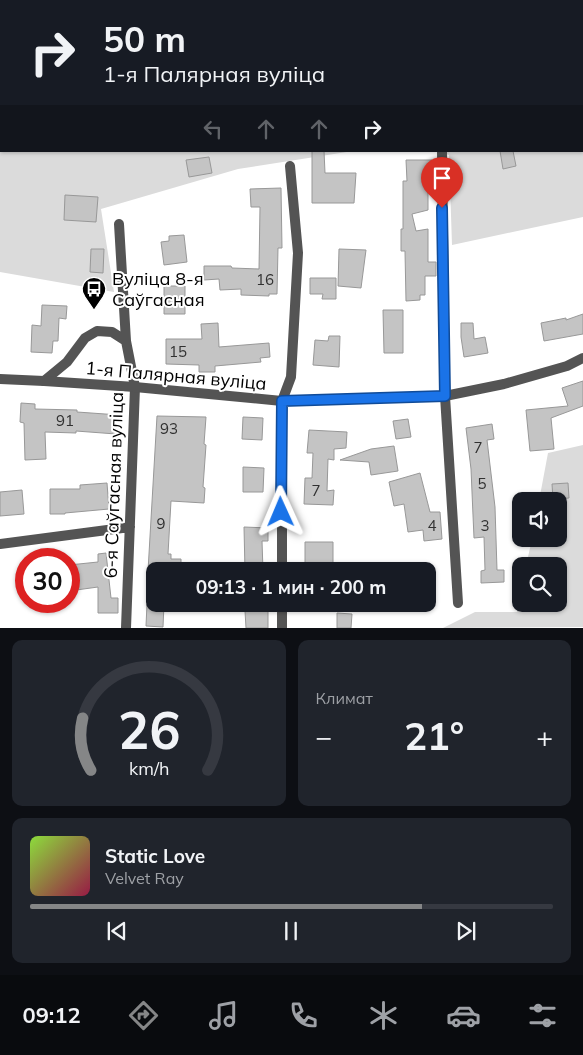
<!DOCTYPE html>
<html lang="ru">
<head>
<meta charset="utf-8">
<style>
	:root { --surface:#171b24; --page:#20242c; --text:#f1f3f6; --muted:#9ea1a6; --line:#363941; --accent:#858687 }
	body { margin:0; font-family:Mulish,sans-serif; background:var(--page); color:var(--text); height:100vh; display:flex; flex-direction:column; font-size:19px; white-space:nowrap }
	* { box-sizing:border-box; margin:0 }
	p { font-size:16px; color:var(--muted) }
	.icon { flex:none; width:28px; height:28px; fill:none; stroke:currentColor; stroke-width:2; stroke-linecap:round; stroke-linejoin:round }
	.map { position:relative; height:628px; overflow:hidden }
	.sheet { display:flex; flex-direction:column; gap:12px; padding:12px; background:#0d0f14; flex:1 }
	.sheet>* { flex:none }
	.hud { position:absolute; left:0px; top:0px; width:584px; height:152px; box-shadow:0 1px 4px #0004; background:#171b24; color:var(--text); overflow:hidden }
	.tools { position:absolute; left:512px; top:492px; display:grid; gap:10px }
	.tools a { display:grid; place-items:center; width:55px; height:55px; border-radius:10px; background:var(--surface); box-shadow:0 1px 4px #0004; font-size:25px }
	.speed { position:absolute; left:15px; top:548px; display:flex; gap:10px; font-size:25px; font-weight:700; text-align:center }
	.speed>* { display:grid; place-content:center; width:65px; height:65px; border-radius:50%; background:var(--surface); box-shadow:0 1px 4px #0004; line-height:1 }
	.speed .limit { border:8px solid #d22; background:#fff; color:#111 }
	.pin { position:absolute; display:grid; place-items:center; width:42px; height:42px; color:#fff; margin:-51px -21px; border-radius:50% 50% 50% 0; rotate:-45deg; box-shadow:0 0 5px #0007 }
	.pin .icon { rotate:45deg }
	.me { position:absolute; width:55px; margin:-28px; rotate:359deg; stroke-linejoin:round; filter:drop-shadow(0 0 4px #0008) }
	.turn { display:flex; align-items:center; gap:18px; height:105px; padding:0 20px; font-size:22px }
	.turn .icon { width:65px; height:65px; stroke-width:2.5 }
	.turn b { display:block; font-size:35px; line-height:42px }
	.lanes { display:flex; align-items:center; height:48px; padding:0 20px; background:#0003; justify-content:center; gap:25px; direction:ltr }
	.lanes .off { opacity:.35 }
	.big { font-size:38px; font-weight:700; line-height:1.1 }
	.sheet .widget { flex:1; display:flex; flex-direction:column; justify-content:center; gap:8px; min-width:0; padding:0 18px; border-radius:10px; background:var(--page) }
	.sheet .dial { align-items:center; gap:0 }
	.dial svg { height:130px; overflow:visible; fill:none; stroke:var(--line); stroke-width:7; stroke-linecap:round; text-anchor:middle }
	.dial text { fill:var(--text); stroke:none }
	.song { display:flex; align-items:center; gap:15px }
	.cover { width:60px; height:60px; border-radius:8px; background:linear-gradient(135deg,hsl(90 70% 55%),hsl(340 70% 35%)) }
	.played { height:5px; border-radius:2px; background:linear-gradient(90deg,var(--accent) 75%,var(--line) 75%) }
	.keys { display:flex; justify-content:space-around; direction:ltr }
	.heat { display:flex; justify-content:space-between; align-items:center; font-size:28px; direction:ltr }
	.sheet .tiles { flex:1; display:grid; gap:12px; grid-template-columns:1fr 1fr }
	.widget:last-child { grid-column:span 2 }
	.trip { position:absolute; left:146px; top:562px; width:290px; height:50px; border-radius:10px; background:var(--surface); box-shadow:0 1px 4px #0004; font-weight:700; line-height:50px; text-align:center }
	.menu { display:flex; height:80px; justify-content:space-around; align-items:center; background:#090b0e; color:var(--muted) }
	.menu .icon { width:35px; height:35px }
	.menu .on { color:var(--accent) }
	.menu b { font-size:22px; color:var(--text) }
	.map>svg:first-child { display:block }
	.green { fill:#dbdbdb }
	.building { fill:#c4c4c4; stroke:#989898 }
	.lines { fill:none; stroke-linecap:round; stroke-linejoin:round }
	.minor { stroke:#545454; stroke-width:10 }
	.tertiary { stroke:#545454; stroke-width:10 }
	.route-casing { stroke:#114b97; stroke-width:12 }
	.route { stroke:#1a73e8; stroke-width:9 }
	.labels { text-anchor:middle; stroke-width:4; stroke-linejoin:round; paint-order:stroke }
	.number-label { font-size:15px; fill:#313131 }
	.poi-label { font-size:18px; fill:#000; stroke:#fff; text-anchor:start }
	.street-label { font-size:18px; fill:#000; stroke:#fff }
</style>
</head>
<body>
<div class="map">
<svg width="583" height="628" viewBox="0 0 583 628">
	<rect width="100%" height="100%" fill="#fff"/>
	<path class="green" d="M 0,0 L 583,0 L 583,217 L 452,245 L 449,155 L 435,151 L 582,151 L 582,1 L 1,1 L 1,151 L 353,151 L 238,169 L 101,209 L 114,292 L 0,272 Z
		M 583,445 L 583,627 L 443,628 L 475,612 L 517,612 L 521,593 L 521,604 L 559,604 L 559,566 L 526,566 L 532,539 L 559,539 L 559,501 L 539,501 L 548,453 Z"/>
	<path class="building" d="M 312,151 L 324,151 L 325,173 L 356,173 L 354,203 L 312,203 Z
		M 500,151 L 513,151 L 516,166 L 503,169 Z
		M 209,157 L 212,173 L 189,177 L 186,160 Z
		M 406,160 L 432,160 L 432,178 L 428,178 L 428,210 L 412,214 L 416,231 L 428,229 L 428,262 L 436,262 L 436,276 L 425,276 L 425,295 L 420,295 L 420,300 L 406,301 L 405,251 L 401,251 L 401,229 L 403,229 L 403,181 L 407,181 Z
		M 281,188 L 282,248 L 278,248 L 277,294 L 269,294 L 269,296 L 241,295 L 241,289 L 220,290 L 219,279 L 204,280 L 204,266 L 231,266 L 232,268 L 259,269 L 260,207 L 251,207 L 250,189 Z
		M 65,195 L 98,197 L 96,222 L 64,220 Z
		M 184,235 L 187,262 L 164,265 L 161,242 L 169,241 L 169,236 Z
		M 91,249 L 104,249 L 103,273 L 90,272 Z
		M 339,249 L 366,250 L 361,288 L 338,286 Z
		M 310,278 L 336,278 L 336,299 L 322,299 L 323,294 L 310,294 Z
		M 164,286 L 185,286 L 185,314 L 164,314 Z
		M 42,305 L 67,306 L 66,319 L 59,318 L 58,341 L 53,341 L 52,353 L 31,352 L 32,325 L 41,326 Z
		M 383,310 L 403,310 L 403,353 L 384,353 Z
		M 583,314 L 583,334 L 544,341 L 541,323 L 566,318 L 566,320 Z
		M 218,323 L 219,347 L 269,343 L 270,357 L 260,358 L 261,362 L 215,366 L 215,372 L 199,372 L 199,365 L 166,364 L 166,339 L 202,339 L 201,324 Z
		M 461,323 L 473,323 L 474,339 L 485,337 L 488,353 L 464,357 L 461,337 Z
		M 329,336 L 340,336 L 339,367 L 313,365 L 315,340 L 328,341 Z
		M 583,381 L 583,406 L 551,418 L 554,449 L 530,451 L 526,410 L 568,406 L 562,388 Z
		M 21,403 L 35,404 L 35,409 L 77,410 L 77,412 L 119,415 L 118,427 L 116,427 L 116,434 L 76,431 L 76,433 L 45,432 L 46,459 L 25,460 L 24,423 L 20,422 Z
		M 157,416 L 206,417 L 204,444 L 206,445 L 203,487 L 205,488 L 204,503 L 171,501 L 168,554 L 171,554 L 171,559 L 181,559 L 181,571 L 148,571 Z
		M 243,417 L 263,418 L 262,440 L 242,439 Z
		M 408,419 L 411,437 L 396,439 L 393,421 Z
		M 492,424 L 494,439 L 487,440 L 495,507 L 497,570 L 504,570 L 504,582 L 481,583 L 481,571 L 485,570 L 484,537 L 474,538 L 471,469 L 466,428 Z
		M 309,430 L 347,432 L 346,448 L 334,449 L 334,460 L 328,459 L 327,491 L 334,490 L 333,505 L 304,504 L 305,478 L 312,478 L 313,453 L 307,453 Z
		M 394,446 L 398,471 L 371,475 L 369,462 L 340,460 L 371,449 Z
		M 243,467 L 264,468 L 263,492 L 243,492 Z
		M 420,473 L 430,512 L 440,512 L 442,539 L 424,541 L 423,530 L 408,532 L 404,504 L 394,506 L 389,482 Z
		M 107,483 L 109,509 L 65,513 L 65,514 L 50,514 L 50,489 L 80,489 L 80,485 Z
		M 568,483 L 569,498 L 553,499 L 552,484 Z
		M 22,490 L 24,514 L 0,516 L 0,492 Z
		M 244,527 L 268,528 L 268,541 L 262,541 L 263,571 L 245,571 Z
		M 305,542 L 333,542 L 333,569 L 305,569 Z
		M 106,553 L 111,598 L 118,598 L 118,613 L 98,613 L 98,587 L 69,591 L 69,565 L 98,562 L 98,554 Z
		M 147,604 L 164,604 L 163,627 L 146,626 Z
		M 268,610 L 268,628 L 246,628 L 245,611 Z
		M 337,613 L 352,614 L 351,628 L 337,628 Z"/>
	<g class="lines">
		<path class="minor" d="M 442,152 L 445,396 L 458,603
			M 119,224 L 126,341 L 135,387 L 126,628
			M 44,381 L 67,362 L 85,338 L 97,331 L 112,332 L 126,341
			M 0,544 L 130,527
			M 282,571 L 282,401 L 291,377 L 298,253 L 290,166
			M 282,604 L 282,628"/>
		<path class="tertiary" d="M 0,379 L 44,381 L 135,387 L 282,401 L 445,396 L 504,384 L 567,366 L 583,358"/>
	</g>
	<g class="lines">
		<g class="route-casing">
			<path id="route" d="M 281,512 L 282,401 L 445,396 L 442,208"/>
		</g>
		<use href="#route" class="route"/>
	</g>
	<defs>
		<g id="bus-pin" transform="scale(1.25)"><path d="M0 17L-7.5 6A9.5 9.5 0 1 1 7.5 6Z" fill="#000" stroke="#fff"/><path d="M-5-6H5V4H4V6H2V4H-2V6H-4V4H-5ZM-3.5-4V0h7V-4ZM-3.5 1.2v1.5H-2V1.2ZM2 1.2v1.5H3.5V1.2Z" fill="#fff"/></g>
	</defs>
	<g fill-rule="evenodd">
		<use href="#bus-pin" x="94" y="289"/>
	</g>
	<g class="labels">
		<g class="number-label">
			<text x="265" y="285">16</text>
			<text x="178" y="357">15</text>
			<text x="65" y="426">91</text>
			<text x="169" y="434">93</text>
			<text x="478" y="453">7</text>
			<text x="482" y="489">5</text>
			<text x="316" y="496">7</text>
			<text x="161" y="529">9</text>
			<text x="432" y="531">4</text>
			<text x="485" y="531">3</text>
		</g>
		<g class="poi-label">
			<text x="112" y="285">Вуліца 8-я<tspan x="112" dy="21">Саўгасная</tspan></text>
		</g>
		<g class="street-label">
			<text transform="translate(176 376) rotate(5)" y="6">1-я Палярная вуліца</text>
			<text transform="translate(114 485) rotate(-88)" y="6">6-я Саўгасная вуліца</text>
		</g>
	</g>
</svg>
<div class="tools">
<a><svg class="icon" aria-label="sound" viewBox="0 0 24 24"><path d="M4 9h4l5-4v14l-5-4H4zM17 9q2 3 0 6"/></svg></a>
<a><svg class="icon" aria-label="search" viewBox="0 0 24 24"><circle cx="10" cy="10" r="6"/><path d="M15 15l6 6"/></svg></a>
</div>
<div class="speed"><div class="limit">30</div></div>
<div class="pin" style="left:442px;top:208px;background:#d93025"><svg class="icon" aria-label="arrive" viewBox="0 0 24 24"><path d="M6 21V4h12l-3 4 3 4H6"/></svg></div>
<svg class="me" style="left:281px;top:512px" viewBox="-20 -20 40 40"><path d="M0-17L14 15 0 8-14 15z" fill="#1a73e8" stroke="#fff" stroke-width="4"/></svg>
<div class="trip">09:13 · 1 мин · 200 m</div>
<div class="hud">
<div class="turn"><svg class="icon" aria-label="right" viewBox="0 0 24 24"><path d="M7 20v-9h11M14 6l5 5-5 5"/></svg><div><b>50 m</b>1-я Палярная вуліца</div></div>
<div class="lanes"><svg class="icon off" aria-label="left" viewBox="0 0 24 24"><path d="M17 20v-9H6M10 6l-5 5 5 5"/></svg><svg class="icon off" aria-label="ahead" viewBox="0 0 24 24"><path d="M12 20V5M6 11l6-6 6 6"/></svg><svg class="icon off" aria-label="ahead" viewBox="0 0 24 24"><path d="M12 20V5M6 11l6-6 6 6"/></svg><svg class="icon" aria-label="right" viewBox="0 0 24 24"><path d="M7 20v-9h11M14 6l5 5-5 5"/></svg></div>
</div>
</div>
<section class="sheet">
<div class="tiles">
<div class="widget dial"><svg viewBox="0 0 100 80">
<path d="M14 69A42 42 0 1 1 86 69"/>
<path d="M14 69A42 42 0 0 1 9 37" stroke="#858687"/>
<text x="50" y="56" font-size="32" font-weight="700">26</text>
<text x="50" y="72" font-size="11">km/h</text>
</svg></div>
<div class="widget"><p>Климат</p>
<div class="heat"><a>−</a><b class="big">21°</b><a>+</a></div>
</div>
<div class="widget">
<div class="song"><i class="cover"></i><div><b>Static Love</b><p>Velvet Ray</p></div></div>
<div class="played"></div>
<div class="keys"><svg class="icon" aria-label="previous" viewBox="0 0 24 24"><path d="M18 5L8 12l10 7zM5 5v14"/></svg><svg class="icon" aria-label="pause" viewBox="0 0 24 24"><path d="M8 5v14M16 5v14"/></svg><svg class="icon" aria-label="next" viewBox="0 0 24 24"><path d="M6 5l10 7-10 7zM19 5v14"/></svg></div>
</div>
</div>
</section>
<nav class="menu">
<b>09:12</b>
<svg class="icon on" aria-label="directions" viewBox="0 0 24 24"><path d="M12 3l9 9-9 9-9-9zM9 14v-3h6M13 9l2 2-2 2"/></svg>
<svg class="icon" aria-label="music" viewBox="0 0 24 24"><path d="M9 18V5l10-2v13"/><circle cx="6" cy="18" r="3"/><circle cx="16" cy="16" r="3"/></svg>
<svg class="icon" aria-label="phone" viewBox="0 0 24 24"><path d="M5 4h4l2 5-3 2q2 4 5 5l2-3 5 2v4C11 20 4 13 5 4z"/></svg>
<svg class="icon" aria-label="climate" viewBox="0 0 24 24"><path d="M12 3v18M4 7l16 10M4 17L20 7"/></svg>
<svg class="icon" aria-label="car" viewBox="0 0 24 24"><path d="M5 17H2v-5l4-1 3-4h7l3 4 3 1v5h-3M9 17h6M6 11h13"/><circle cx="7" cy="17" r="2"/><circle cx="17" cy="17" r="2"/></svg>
<svg class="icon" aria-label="filters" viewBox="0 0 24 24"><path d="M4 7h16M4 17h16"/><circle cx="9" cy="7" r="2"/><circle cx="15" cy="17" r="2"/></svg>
</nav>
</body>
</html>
